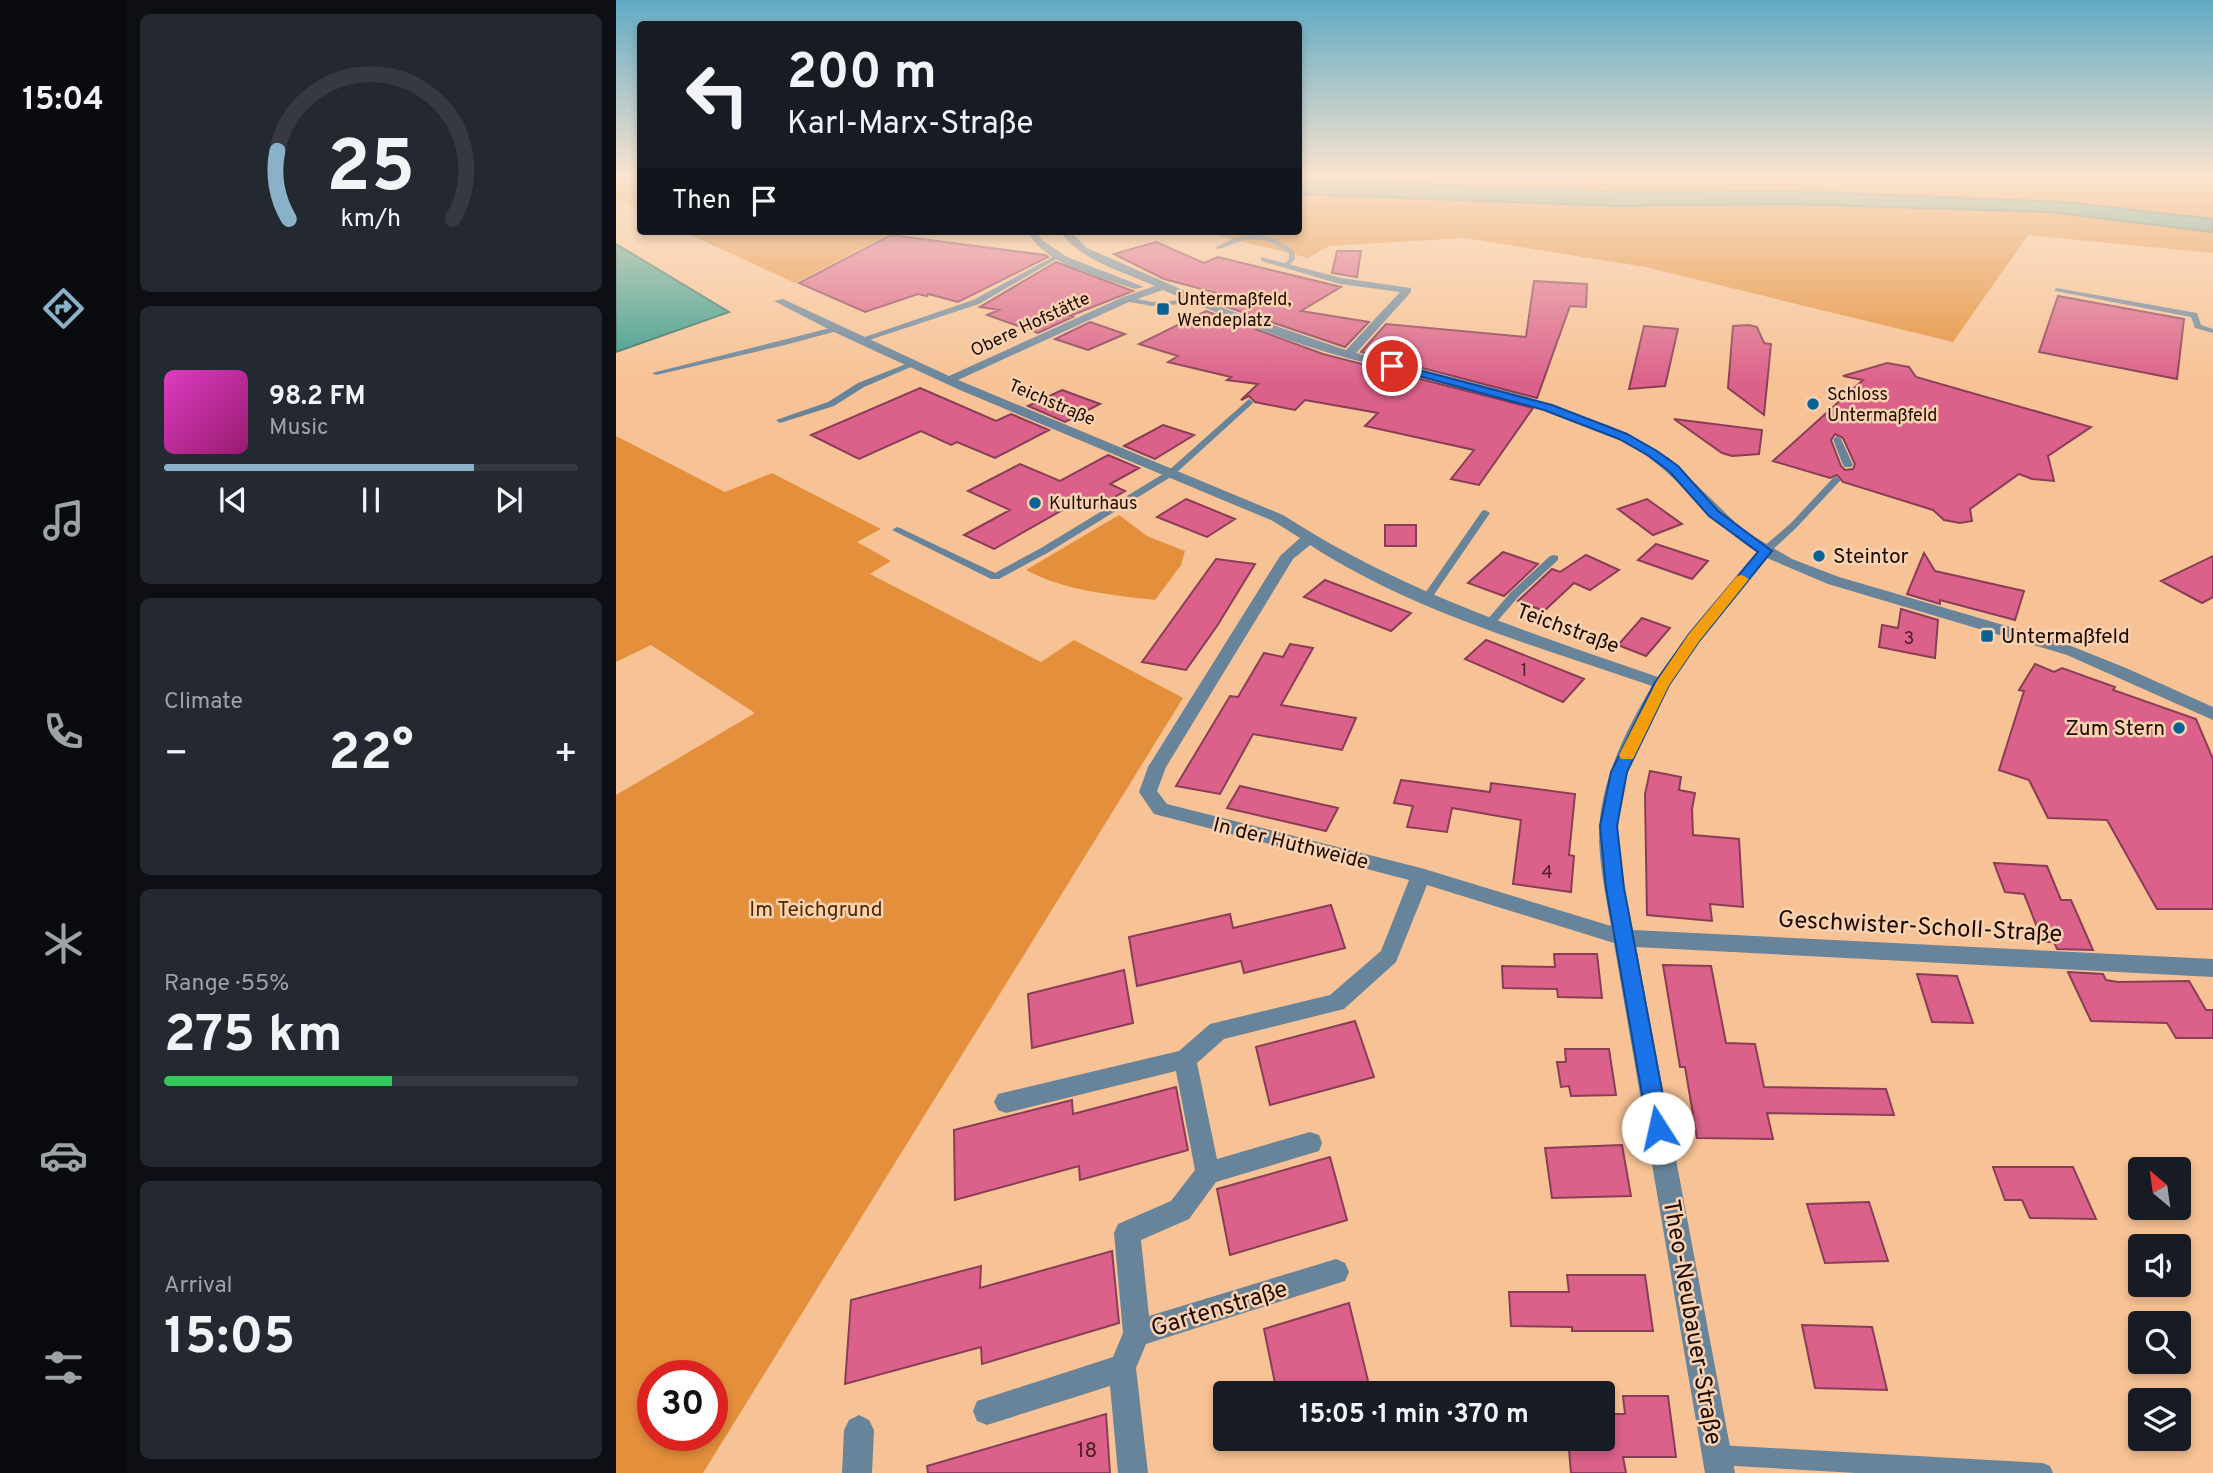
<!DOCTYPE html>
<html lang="en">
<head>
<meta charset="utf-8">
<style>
	:root { --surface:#171b24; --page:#242831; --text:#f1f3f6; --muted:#9ea1a6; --line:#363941; --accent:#89b2c9 }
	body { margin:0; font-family:Overpass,sans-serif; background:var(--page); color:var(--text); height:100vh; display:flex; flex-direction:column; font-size:26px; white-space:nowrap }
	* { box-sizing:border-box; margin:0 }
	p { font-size:23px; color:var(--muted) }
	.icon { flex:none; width:38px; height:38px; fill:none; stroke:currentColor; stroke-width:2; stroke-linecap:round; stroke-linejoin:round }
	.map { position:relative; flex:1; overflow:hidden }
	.drawer { display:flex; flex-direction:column; gap:14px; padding:14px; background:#0d0f14; width:490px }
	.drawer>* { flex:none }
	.top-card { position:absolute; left:21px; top:21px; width:665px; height:214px; border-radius:7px; box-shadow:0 4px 10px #0003; background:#171b24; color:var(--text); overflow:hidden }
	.needle { width:46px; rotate:331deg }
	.tools { position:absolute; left:1512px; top:1157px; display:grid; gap:14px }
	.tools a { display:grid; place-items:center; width:63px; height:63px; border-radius:7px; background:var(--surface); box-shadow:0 4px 10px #0003; font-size:35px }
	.speed { position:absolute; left:21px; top:1360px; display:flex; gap:14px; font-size:35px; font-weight:700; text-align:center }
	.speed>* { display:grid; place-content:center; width:91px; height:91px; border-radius:50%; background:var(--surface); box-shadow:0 4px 10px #0003; line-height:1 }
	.speed .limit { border:10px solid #d22; background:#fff; color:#111 }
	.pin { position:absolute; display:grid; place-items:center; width:60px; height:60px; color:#fff; margin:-30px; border:4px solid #fff; border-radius:50%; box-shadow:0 2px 7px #0007 }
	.me { position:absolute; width:77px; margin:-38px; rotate:350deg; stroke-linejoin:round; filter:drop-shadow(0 0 5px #0008) }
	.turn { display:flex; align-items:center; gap:24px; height:147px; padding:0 35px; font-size:32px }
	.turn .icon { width:91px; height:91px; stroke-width:2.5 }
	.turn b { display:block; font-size:49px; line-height:60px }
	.then { display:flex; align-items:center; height:66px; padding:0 35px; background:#0003; gap:14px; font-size:26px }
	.big { font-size:52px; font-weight:700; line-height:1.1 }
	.drawer .widget { flex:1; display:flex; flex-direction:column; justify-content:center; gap:10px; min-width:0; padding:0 24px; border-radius:10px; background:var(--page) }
	.drawer .dial { align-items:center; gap:0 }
	.dial svg { height:182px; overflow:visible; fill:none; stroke:var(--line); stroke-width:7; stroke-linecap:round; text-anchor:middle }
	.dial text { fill:var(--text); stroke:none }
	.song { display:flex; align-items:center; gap:21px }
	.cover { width:84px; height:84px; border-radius:10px; background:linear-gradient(135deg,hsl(310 70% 55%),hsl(320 70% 35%)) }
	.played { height:7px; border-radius:4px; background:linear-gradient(90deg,var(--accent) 75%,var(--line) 75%) }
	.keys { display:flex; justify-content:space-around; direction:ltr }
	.heat { display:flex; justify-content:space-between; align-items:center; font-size:38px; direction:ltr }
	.charge { height:10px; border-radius:5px; background:linear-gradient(90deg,#34c759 55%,var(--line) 0) }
	.trip { position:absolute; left:597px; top:1381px; width:402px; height:70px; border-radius:7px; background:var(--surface); box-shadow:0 4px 10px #0003; font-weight:700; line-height:70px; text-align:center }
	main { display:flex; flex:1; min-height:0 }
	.tabs { display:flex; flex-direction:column; width:126px; justify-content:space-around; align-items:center; background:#090b0e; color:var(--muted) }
	.tabs .icon { width:49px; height:49px }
	.tabs .active { color:var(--accent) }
	.tabs b { font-size:32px; color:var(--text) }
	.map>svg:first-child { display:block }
	.green { fill:#e48f3b; fill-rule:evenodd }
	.water { fill:#389c8d; stroke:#307063; stroke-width:2 }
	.building { fill:#db618a; stroke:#893d56; stroke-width:2; fill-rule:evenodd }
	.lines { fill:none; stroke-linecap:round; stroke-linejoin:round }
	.lane { fill:#67849a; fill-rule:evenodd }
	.street { fill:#67849a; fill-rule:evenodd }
	.route { fill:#1a73e8; stroke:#114b97; stroke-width:2 }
	.slow { fill:#f59e0b }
	.poi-dot { fill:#0a6293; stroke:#fad2b0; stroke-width:2.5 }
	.labels { text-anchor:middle; stroke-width:5; stroke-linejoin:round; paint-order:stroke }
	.far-poi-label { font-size:18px; fill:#1d0b00; stroke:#fad2b0; text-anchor:start }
	.far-street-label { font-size:18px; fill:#1d0b00; stroke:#fad2b0 }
	.number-label { font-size:18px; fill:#4c2022 }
	.poi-label { font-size:21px; fill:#1d0b00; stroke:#fad2b0; text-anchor:start }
	.street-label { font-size:21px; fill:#1d0b00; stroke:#fad2b0 }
	.park-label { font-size:21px; fill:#502b01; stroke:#fad2b0 }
	.near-number-label { font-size:21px; fill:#4c2022 }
	.near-street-label { font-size:24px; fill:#1d0b00; stroke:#fad2b0 }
</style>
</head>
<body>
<main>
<nav class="tabs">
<b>15:04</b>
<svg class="icon active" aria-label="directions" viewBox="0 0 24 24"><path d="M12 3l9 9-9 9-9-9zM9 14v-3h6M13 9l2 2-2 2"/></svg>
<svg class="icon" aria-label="music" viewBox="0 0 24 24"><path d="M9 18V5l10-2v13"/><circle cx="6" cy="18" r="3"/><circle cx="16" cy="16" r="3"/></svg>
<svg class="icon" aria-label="phone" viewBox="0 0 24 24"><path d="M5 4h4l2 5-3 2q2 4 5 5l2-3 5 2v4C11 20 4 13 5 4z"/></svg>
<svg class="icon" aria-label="climate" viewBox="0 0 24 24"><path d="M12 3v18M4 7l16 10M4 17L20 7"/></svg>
<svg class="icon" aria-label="car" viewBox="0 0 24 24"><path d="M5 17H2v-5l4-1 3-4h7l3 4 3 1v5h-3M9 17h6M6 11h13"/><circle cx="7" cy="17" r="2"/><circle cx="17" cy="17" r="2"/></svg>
<svg class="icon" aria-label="filters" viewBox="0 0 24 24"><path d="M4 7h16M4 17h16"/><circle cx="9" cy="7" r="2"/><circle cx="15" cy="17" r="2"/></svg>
</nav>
<section class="drawer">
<div class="widget dial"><svg viewBox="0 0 100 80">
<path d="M14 69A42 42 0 1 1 86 69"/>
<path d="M14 69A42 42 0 0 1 9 39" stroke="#89b2c9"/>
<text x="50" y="56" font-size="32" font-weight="700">25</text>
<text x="50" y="72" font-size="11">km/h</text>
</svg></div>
<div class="widget">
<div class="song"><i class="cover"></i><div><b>98.2 FM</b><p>Music</p></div></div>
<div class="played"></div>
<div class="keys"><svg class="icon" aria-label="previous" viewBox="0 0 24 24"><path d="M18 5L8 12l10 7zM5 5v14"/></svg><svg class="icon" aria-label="pause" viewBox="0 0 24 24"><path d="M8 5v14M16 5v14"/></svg><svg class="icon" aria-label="next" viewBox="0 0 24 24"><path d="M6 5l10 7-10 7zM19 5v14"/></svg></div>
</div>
<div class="widget"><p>Climate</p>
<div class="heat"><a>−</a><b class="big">22°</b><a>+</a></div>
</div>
<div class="widget"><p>Range · 55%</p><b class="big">275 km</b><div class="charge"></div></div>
<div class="widget"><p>Arrival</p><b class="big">15:05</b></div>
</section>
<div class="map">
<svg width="1597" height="1473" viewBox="0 0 1597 1473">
	<rect width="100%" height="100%" fill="#f7c295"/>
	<path class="green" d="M 0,178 L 24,178 L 24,211 L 0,199 Z
		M 683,178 L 1597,178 L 1597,253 L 1412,235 L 1337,342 L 1029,267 L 849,238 L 713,246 L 692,258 L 585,231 L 682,231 Z
		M 66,231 L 279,231 L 179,283 Z
		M 0,436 L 109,492 L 156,473 L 265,529 L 241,542 L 275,561 L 254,574 L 425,662 L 458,640 L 567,698 L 87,1473 L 0,1473 L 0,795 L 139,713 L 35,645 L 0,662 ZM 37,1376 L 96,1376 L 96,1435 L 37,1435 Z
		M 503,515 L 531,536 L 569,551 L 565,565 L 539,600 C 496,595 449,591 410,570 Z"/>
	<path class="water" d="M 730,181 L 1007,192 L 1174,191 L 1449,202 L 1597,219 L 1597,232 L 1433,212 L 1174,204 L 1001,206 L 683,194 L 683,182 Z
		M 0,244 L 113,312 L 0,352 Z"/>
	<path class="building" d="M 275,235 L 429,255 L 432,257 L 342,302 L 312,294 L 311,296 L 302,294 L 249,312 L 183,283 Z
		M 540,242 L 588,263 L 602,257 L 725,287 L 685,311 L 753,322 L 729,347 L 611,307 L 604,304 L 616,297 L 548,279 L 498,254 Z
		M 721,251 L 745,251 L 741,277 L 716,273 Z
		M 440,262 L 517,291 L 454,316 L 457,317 L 422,333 L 371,315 L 383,310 L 364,307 Z
		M 918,281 L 971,284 L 970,307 L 954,306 L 921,398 L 745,352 L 770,324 L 910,337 Z
		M 1442,296 L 1568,319 L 1561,379 L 1423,352 Z
		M 590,311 L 707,354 L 917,408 L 863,485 L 835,479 L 858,450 L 749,426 L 762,413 L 689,400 L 679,410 L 639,402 L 633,396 L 625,400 L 642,384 L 611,380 L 615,377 L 552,362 L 562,356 L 523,344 Z
		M 474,322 L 509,334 L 472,350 L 439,339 Z
		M 1133,325 L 1141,327 L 1148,343 L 1155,344 L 1148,415 L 1112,388 L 1117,326 Z
		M 1028,326 L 1062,329 L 1049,386 L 1013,389 Z
		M 1271,363 L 1293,367 L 1300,377 L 1475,427 L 1432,456 L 1438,481 L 1416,479 L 1403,474 L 1354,509 L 1356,521 L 1344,523 L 1328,520 L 1317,510 L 1227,482 L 1221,475 L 1214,478 L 1157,461 L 1247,380 L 1227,376 ZM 1219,434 L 1227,438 L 1239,464 L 1237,469 L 1229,470 L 1225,466 L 1215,440 Z
		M 304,388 L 380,421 L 395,414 L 433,430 L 379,458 L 341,442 L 335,445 L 305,431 L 243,459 L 195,435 Z
		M 446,390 L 484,404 L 449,422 L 412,406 Z
		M 1058,419 L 1146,430 L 1143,454 L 1116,456 L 1106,453 Z
		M 547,425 L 578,435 L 539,459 L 508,446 Z
		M 492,455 L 523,468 L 494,484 L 509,491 L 481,507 L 464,500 L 378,549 L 348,535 L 394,510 L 352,491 L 404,464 L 444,481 Z
		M 570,499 L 619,519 L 591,537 L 541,517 Z
		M 1031,499 L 1066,524 L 1037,535 L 1002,509 Z
		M 769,525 L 800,525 L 800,546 L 769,546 Z
		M 1040,544 L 1092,561 L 1076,579 L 1022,560 Z
		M 887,552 L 922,564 L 888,596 L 852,583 Z
		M 1308,553 L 1319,571 L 1408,591 L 1399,620 L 1324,600 L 1324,604 L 1291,594 Z
		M 970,555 L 1003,570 L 974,590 L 958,583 L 928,611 L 902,601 L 936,569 L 944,572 Z
		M 1597,556 L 1597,597 L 1586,603 L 1545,581 Z
		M 600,559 L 639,564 L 601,626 L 570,670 L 526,662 Z
		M 709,580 L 795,613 L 775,631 L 688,597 Z
		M 1285,609 L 1322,620 L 1319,658 L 1263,647 L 1266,625 L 1282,628 Z
		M 1026,618 L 1054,628 L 1030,656 L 1002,645 Z
		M 870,640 L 878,643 L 968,679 L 947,702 L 849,659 Z
		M 674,644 L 697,648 L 665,705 L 740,718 L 726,750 L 637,734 L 604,794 L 560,786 L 614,696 L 622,697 L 648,653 L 667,657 Z
		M 1419,664 L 1438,672 L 1446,668 L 1499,687 L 1497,690 L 1580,719 L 1597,759 L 1597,909 L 1541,909 L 1491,820 L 1432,818 L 1413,780 L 1383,770 L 1408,691 L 1403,690 Z
		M 1034,771 L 1065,777 L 1063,790 L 1079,793 L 1076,809 L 1077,835 L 1123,839 L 1127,907 L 1094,904 L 1096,921 L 1031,915 L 1029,794 Z
		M 785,780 L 874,792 L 875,783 L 959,794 L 953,855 L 958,856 L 955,892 L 897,884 L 905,820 L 836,808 L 831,832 L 791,827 L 797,806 L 778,803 Z
		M 624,786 L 722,808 L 710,831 L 611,808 Z
		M 1378,863 L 1431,866 L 1445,900 L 1455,900 L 1477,950 L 1441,949 L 1438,942 L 1427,942 L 1408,894 L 1389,892 Z
		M 715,905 L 729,948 L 628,973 L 625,961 L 521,986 L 513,937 L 614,914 L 617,928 Z
		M 938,954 L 981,954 L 986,998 L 942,997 L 941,989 L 887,988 L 886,966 L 939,967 Z
		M 1047,965 L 1095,966 L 1110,1043 L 1139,1044 L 1148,1087 L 1270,1089 L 1278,1115 L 1151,1113 L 1157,1139 L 1081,1138 L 1069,1067 L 1064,1067 Z
		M 508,970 L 517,1023 L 416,1048 L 412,994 Z
		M 1452,972 L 1487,974 L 1490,980 L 1502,982 L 1573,981 L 1590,1010 L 1597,1010 L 1597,1038 L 1560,1038 L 1551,1023 L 1475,1021 Z
		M 1301,974 L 1341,976 L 1357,1023 L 1316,1022 Z
		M 739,1021 L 758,1077 L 654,1105 L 640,1047 Z
		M 949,1049 L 993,1049 L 1000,1095 L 955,1096 L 953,1086 L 945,1087 L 941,1062 L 950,1062 Z
		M 560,1087 L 572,1150 L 464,1180 L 463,1166 L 339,1200 L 338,1130 L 456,1100 L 457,1114 Z
		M 1006,1145 L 1015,1196 L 936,1198 L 929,1148 Z
		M 714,1157 L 731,1220 L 614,1255 L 601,1189 Z
		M 1377,1167 L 1457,1167 L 1480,1219 L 1414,1218 L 1406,1200 L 1389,1200 Z
		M 1253,1202 L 1272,1261 L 1209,1263 L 1191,1204 Z
		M 496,1251 L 503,1323 L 366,1364 L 365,1347 L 229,1384 L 235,1300 L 365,1266 L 364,1288 Z
		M 951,1275 L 1029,1275 L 1037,1331 L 956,1331 L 956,1327 L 895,1326 L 893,1292 L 953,1292 Z
		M 733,1303 L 755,1393 L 661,1393 L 648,1329 Z
		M 1186,1325 L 1256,1327 L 1271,1390 L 1199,1388 Z
		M 1007,1396 L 1052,1396 L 1060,1457 L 1007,1457 L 1010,1473 L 955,1473 L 952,1438 L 987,1438 L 987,1414 L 1009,1414 Z
		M 490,1414 L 494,1473 L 312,1473 L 311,1466 Z"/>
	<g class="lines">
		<path class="lane" d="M 639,234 C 655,236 666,242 678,251 L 679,259 L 672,267 L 668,267 L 667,266 L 673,259 L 673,253 C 653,238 636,235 613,245 C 607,248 604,250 598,248 L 619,238 Z
			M 442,254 L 445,256 L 444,257 L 363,304 L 247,342 L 240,340 L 357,300 Z
			M 1441,288 L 1581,313 L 1585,325 L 1597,329 L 1597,333 L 1579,328 L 1575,317 L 1439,291 L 1439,289 Z
			M 511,297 L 536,302 L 583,299 L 587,301 L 583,303 L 536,306 L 508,301 L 508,297 Z
			M 218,327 L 222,329 L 221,331 L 169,345 L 40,375 L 36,373 Z
			M 295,362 L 302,364 L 248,387 L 218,406 L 164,423 L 160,420 L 212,402 L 242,383 Z
			M 633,399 L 637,402 L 636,404 L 558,475 L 433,552 L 383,579 L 375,579 L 276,530 L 281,527 L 284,528 L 379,573 L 425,548 L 552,471 Z
			M 1221,436 L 1225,439 L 1237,465 L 1235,467 L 1229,467 L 1227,465 L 1217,439 Z
			M 1220,477 L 1225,480 L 1223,482 L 1181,527 L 1153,553 L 1145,553 L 1145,549 L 1175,523 L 1217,478 Z
			M 869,510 L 874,513 L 815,599 L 810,602 L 806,601 L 805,599 L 866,511 Z
			M 938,555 L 942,556 L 942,560 L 903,596 L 878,625 L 870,625 L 869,623 L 870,621 L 895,592 L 934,556 Z
			M 1102,1445 L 1427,1463 L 1434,1466 L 1437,1473 L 1240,1473 L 1102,1465 L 1095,1462 L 1092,1455 L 1095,1448 Z"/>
		<path class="street" d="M 412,231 L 420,231 L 426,240 L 451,257 L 528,287 L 519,289 C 488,278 425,264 412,231 Z
			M 444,231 L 454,231 L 471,248 L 610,309 L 730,350 L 784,292 L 724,284 L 645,261 L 645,257 L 725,278 L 795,288 L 795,292 L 740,353 L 902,394 L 994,426 L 1053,458 L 1127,530 L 1176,559 L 1223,577 L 1445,642 L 1510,668 L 1597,707 L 1597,720 L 1451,655 L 1212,584 L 1151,558 C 1087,635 1006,724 1002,830 C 1001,863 1011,898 1017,930 L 1597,959 L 1597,977 L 1020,947 L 1119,1473 L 1089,1473 L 998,943 L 811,885 L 780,962 L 728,1009 L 608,1039 L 581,1063 L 601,1159 L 694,1132 L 703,1135 L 706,1143 L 703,1151 L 600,1182 L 573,1219 L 525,1240 L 533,1316 L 720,1259 L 729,1263 L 733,1272 L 729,1281 L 530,1344 L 520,1368 L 532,1473 L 502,1473 L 494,1386 L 371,1425 L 361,1421 L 357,1411 L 361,1401 L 497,1357 L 507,1333 L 498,1233 L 502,1224 L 555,1201 L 579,1170 L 560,1071 L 390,1113 L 382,1110 L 378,1102 L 382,1094 L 563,1051 L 594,1024 L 714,995 L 765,951 L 793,880 L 538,814 L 523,792 L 532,767 L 664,556 L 684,538 L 657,521 L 344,390 L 220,333 L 158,301 L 167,299 L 333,376 L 507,297 L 539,286 C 508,272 463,260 444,231 ZM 547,290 C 607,316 669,341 731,358 C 821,382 917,397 1001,438 C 1059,466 1088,519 1141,552 L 1068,641 L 1042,677 C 909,631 786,592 667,515 L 342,380 L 515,301 ZM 694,545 C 797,612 921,646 1036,686 C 1010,730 984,781 983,834 C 983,864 990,896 995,926 L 805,868 L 551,804 L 541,791 L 550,767 L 677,559 Z
			M 243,1415 L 253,1420 L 258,1430 L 256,1473 L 226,1473 L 228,1430 L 233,1420 Z"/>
	</g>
	<linearGradient id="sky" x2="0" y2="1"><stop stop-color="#61aac4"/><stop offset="0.46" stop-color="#fbe4cf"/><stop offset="1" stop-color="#fbe4cf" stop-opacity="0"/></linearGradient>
	<rect width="1597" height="384" fill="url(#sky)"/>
	<path class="route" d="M 776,363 L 936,405 L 1011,434 L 1041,451 L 1062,466 L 1102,511 L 1156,551 L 1084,640 L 1053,685 L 1011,772 L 1001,826 L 1008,888 L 1053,1128 L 1050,1135 L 1042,1138 L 1035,1135 L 1032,1128 L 990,888 L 984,826 L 995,772 L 1038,684 L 1073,634 L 1142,552 L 1093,516 L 1053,471 L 1033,456 L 1003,439 L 928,410 L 773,368 L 771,366 Z"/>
	<path class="slow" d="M 1126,575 L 1133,579 L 1084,640 L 1053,685 L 1017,759 L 1005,759 L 1003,755 L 1041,681 L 1073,634 L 1121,576 Z"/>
	<g class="poi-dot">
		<rect x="540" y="302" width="14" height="14" rx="3.5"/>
		<circle cx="1197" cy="404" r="7"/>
		<circle cx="419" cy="503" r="7"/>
		<circle cx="1203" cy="556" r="7"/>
		<rect x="1364" y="629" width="14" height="14" rx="3.5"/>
		<circle cx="1563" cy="728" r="7"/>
	</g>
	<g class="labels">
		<g class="far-poi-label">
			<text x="561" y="305">Untermaßfeld,<tspan x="561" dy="21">Wendeplatz</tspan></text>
			<text x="1211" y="400">Schloss<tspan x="1211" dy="21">Untermaßfeld</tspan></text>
			<text x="433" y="509">Kulturhaus</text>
		</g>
		<g class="far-street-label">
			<text transform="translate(414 324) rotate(-25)" y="6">Obere Hofstätte</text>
			<text transform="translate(436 402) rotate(23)" y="6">Teichstraße</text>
		</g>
		<g class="number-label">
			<text x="1293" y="644">3</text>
			<text x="908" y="676">1</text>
			<text x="931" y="878">4</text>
		</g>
		<g class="poi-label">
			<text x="1217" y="563">Steintor</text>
			<text x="1385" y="643">Untermaßfeld</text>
			<text x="1549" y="735" text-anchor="end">Zum Stern</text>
		</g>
		<g class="street-label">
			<text transform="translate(952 628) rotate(20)" y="7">Teichstraße</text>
			<text transform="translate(675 843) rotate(14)" y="7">In der Huthweide</text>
		</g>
		<g class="park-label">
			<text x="200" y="916">Im Teichgrund</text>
		</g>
		<g class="near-number-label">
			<text x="471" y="1457">18</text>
		</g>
		<g class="near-street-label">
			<text transform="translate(1304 926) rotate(3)" y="8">Geschwister-Scholl-Straße</text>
			<text transform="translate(603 1308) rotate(-17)" y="8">Gartenstraße</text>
			<text transform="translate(1077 1322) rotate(80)" y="8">Theo-Neubauer-Straße</text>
		</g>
	</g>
</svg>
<div class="tools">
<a><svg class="needle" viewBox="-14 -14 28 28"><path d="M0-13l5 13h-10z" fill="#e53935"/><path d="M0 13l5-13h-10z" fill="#9ea1a6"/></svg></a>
<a><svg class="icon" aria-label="sound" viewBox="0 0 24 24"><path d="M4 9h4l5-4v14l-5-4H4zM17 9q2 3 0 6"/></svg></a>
<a><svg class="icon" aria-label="search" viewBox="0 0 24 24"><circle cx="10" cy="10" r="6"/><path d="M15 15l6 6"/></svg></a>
<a><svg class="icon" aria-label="layers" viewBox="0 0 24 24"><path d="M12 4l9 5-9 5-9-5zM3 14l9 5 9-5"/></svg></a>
</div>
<div class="speed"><div class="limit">30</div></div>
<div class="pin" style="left:776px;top:366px;background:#d93025"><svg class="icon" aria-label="arrive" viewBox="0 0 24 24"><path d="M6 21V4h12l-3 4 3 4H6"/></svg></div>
<svg class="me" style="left:1042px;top:1128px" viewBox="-20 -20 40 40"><circle r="19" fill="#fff"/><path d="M0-13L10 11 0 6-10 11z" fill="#1a73e8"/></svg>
<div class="trip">15:05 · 1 min · 370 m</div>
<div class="top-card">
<div class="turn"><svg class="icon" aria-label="left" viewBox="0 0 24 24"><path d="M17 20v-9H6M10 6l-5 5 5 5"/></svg><div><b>200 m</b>Karl-Marx-Straße</div></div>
<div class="then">Then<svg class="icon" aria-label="arrive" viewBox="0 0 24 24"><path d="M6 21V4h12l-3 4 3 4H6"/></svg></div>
</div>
</div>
</main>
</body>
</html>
